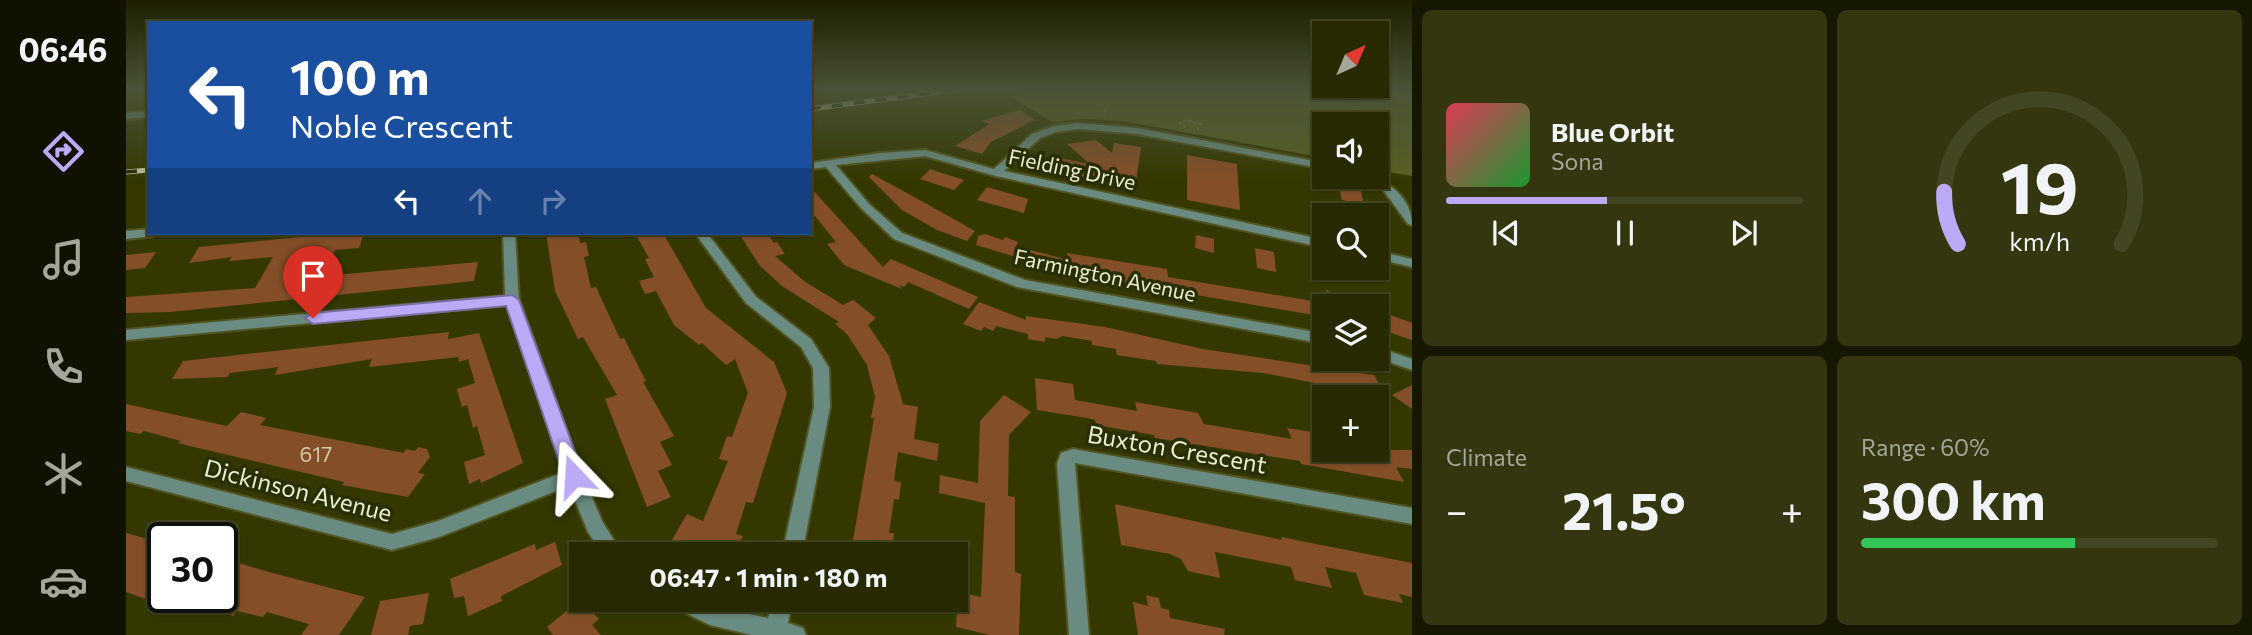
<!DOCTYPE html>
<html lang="en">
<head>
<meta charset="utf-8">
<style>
	:root { --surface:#272a00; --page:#33360f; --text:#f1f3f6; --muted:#a4a799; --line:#434622; --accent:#bcaaf6 }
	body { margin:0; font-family:Commissioner,sans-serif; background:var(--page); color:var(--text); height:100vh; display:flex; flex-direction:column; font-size:26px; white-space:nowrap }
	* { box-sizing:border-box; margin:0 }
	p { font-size:23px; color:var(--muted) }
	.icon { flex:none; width:38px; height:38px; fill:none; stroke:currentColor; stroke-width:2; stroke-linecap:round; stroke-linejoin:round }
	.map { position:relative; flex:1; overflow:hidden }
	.side { display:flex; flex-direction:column; gap:10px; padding:10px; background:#151700; width:840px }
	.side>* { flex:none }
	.banner { position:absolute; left:21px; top:21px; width:665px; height:214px; border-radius:0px; box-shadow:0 2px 5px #0004,0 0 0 2px var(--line); background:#1a4fa0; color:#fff; overflow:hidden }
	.needle { width:46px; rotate:44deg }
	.fabs { position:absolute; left:1186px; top:21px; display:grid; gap:14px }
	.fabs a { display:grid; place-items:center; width:77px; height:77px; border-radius:0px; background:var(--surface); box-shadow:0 2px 5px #0004,0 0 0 2px var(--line); font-size:35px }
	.speed { position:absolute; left:21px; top:522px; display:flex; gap:14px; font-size:35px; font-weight:700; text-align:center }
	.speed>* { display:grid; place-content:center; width:91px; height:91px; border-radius:50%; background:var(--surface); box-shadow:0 2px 5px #0004,0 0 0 2px var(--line); line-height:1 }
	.speed .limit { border:4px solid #111; border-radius:10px; background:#fff; color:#111 }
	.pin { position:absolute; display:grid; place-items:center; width:60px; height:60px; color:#fff; margin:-72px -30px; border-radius:50% 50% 50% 0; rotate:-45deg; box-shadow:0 0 7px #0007 }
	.pin .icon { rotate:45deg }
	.me { position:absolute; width:77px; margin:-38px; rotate:340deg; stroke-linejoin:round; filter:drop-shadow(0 0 5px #0008) }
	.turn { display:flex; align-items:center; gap:24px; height:147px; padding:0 28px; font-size:32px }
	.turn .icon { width:91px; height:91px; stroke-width:2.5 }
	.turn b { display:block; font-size:49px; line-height:60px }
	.lanes { display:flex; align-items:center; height:66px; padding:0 28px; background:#0003; justify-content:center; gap:35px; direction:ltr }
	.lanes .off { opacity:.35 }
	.big { font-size:52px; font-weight:700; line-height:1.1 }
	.side .widget { flex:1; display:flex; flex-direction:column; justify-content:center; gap:10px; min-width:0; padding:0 24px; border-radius:10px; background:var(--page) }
	.side .dial { align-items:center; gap:0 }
	.dial svg { height:182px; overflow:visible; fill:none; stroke:var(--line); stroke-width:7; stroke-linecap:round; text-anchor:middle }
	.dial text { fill:var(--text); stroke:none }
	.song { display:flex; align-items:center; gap:21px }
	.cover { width:84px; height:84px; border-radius:10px; background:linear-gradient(135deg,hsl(350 70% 55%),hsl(130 70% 35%)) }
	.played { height:7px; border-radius:4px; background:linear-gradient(90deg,var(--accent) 45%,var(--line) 45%) }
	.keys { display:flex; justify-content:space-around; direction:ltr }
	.heat { display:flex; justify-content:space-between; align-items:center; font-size:38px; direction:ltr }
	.charge { height:10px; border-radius:5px; background:linear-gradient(90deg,#34c759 60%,var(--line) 0) }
	.side .tiles { flex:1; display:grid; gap:10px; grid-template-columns:repeat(2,1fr) }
	.trip { position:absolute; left:443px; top:542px; width:399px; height:70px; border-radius:0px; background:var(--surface); box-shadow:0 2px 5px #0004,0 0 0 2px var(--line); font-weight:700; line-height:70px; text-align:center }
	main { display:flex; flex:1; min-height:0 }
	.tabs { display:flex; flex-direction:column; width:126px; justify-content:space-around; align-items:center; background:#101100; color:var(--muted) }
	.tabs .icon { width:49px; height:49px }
	.tabs .selected { color:var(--accent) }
	.tabs b { font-size:32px; color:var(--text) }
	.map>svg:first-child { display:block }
	.built { fill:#3d4213 }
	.green { fill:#595f22 }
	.forest { fill:#656c2b }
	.building { fill:#844f28 }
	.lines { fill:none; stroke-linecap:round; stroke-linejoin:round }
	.street-casing { stroke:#515521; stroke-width:4 }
	.path { stroke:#74794b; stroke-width:2; stroke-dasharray:3.5 2.5; stroke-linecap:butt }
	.street { fill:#6a8b81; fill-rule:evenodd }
	.rail-casing { stroke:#bcc19e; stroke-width:5 }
	.rail { stroke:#2a2e05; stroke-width:3.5; stroke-dasharray:11; stroke-linecap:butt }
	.route { fill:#bcaaf6; stroke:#7a6ea0; stroke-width:2 }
	.labels { text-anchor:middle; stroke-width:7; stroke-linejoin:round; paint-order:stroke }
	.street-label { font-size:21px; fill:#e8edd1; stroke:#2a2e05 }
	.near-number-label { font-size:21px; fill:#cfc6a7 }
	.near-street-label { font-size:24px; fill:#e8edd1; stroke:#2a2e05 }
</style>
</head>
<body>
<main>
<nav class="tabs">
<b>06:46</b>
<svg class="icon selected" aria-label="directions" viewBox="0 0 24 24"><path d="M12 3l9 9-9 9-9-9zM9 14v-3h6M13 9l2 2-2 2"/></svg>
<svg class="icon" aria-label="music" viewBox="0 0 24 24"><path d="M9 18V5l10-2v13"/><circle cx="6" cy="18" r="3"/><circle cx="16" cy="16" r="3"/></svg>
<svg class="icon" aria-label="phone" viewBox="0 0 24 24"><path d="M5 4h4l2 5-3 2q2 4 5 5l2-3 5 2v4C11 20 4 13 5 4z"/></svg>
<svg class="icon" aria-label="climate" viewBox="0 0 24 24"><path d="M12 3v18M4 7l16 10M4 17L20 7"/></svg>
<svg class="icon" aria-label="car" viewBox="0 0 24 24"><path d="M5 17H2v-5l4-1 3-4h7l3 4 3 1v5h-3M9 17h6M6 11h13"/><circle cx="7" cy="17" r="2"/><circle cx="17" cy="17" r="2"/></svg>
</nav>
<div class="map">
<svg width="1286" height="635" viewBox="0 0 1286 635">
	<rect width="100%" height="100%" fill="#343800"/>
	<path class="built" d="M 803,90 L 855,90 L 684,113 L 684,105 Z"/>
	<path class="green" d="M 917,90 L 1286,90 L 1286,176 L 1251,170 L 1251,124 L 1199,124 L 1199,158 L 997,121 L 958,119 L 927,122 L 883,96 Z"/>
	<path class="forest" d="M 1238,90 L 1286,90 L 1286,103 L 1243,100 Z"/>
	<path class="building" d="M 893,110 L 909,120 L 865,142 L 856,154 L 829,146 L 863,124 L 856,121 Z
		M 970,140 L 986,153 L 988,143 L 1015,147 L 1009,189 L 918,170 L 923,156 L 964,164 L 941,144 Z
		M 1061,155 L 1111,164 L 1114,210 L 1061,200 Z
		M 804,169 L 838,180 L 828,190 L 794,179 Z
		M 746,174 L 790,198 L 849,231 L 841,241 L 811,230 L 776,210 L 743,177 Z
		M 1212,183 L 1234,187 L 1238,205 L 1216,200 Z
		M 684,187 L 757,267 L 765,259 L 852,297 L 843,309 L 782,282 L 778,287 L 773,285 L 776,289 L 718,265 L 701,244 L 710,242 L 689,216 L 684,218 Z
		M 861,187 L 902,199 L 898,213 L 851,200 Z
		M 215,233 L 238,233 L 233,248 L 209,250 L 199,276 L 352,262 L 348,281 L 44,312 L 0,313 L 0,297 L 129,288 L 147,257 L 103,261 L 106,257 L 63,263 L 73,247 Z
		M 420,233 L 452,233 L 454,243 L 460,242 L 463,256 L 458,257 L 465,288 L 470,287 L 494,339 L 498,338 L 506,354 L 520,381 L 517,382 L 548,436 L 534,442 L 546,465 L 532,471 L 545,497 L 521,507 L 479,399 L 491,395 L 457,337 L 452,339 L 429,291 Z
		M 509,233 L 537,233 L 580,308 L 648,362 L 661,393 L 627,503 L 620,502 L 610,534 L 617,536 L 608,555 L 584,555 L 546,540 L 561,514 L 577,521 L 602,461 L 593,459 L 601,436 L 606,437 L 622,393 L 609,359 L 600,365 L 576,343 L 573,345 L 548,325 L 530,291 L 519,294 L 513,281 L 528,277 L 519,259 L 523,258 Z
		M 624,233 L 641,234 L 648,243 L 651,242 L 659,254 L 649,256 L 678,281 L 717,305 L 727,300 L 750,318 L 742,325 L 763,356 L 777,404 L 792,407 L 788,439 L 813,444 L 811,461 L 772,452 L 768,481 L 775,482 L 773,500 L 768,499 L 763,533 L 768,533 L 766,549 L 758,547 L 757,555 L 725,552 L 748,418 L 745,418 L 749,397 L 741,365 L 721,334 L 709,324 L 713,322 L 656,286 L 634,266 L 614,235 Z
		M 859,234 L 877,240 L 879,237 L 892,242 L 890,246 L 942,260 L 941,253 L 1041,269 L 1042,277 L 1199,303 L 1199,317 L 989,281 L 989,276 L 976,274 L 975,279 L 937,271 L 850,245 L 852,236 Z
		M 1070,235 L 1088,239 L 1088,253 L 1069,248 Z
		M 1129,248 L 1148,252 L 1150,272 L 1131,268 Z
		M 30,252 L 19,268 L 0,270 L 0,255 Z
		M 1200,290 L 1240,305 L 1240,306 L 1203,306 Z
		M 853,302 L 900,320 L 900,316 L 979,327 L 1077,349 L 1248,375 L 1260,397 L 1137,373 L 1031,364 L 1030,361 L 991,355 L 990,349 L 966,345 L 966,341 L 937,336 L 930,339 L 919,337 L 919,342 L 902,339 L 902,334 L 870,326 L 867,331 L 858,327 L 855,331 L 837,324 Z
		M 1251,310 L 1286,323 L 1286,340 L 1251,328 Z
		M 323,332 L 322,339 L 353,333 L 397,463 L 355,483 L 354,479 L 343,484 L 338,462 L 359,455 L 351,426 L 347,428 L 341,405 L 336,407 L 331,389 L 349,383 L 342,359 L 333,362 L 332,357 L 243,367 L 246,359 L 149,375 L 152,367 L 104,373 L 101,377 L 46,379 L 57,361 Z
		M 909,378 L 947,384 L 949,400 L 1011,411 L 1009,402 L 1072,413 L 1078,424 L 1166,439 L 1161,428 L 1199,434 L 1199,450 L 1286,450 L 1286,469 L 1270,467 L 1278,482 L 1175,464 L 1174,461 L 1029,438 L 1028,435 L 970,425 L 969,420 L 961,418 L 911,410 Z
		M 1286,385 L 1286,409 L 1266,395 Z
		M 878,395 L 905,412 L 883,435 L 882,496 L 889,497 L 889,572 L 895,574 L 893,635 L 864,635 L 830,627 L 832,592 L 855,597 L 859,503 L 813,493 L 814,475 L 852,483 L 854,421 Z
		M 0,404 L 101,426 L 115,412 L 140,418 L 134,425 L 278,453 L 280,449 L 289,451 L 292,447 L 301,449 L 304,457 L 292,473 L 299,474 L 282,497 L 216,485 L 218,482 L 64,446 L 52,443 L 55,441 L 18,431 L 14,434 L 0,431 Z
		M 989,504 L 1156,540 L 1155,537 L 1286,563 L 1286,597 L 1273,594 L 1277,603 L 1238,595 L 1230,573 L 1199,567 L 1206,588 L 1169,580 L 1165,567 L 1089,552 L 1094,578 L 1062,571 L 1055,559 L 1044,554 L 995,545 Z
		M 0,533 L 37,543 L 37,605 L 0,592 Z
		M 429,542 L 436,565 L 375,596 L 376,601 L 342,616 L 338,596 L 328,598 L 324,579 L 409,544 L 410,550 Z
		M 109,562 L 143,572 L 239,597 L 213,635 L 175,635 L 183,624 L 141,612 L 137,617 L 111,611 L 107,616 L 56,600 L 56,597 L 96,597 L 96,577 Z
		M 303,593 L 297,624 L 284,626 L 282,635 L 245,635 L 254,601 Z
		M 1020,595 L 1033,598 L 1035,608 L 1043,610 L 1044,618 L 1099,629 L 1098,635 L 1012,635 L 1007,602 L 1022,606 Z
		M 454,600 L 473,619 L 466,625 L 475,635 L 427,635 L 421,627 Z
		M 735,600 L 773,600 L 772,614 L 735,605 Z"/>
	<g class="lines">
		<g class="street-casing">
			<path id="street" d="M 23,111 L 23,117 L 0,119 L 0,113 Z
				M 952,123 L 1011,128 L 1199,163 L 1199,169 L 1011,134 L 952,129 L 930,132 L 914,138 L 878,171 L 1199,240 L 1199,248 L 870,176 L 799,156 L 710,165 L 743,204 L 776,233 L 899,280 L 1199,334 L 1199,344 L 891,287 L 768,239 L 735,208 L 700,167 L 684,169 L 684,163 L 754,153 L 799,150 L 868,169 L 906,134 L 928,126 Z
				M 1236,177 C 1261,177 1286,198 1286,225 L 1282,224 L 1255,187 Z
				M 23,229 L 23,233 L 29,233 L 27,236 L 0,239 L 0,231 Z
				M 377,233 L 389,233 L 393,300 L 457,476 L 476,521 L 497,555 L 477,555 L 462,532 L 443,486 L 313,537 L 266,550 L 0,481 L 0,467 L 266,534 L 312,521 L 438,472 L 381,305 L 0,340 L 0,330 L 379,296 Z
				M 569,233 L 581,233 L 630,297 L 685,339 L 703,368 L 704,407 L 676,555 L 656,555 L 688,407 L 687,368 L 675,347 L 620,303 Z
				M 1251,251 L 1286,259 L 1286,267 L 1251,259 Z
				M 1251,347 L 1286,359 L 1286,370 L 1251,358 Z
				M 947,449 L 1286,508 L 1286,524 L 949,463 L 963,635 L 943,635 L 931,464 L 935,453 Z
				M 544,600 L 576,600 L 586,606 L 642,618 L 646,600 L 666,600 L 662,623 L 677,628 L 680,635 L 626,635 L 584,625 L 547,607 Z"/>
		</g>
		<path class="path" d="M 1222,90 L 1233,124
			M 1266,90 L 1278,102
			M 975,104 L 979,109 L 978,116
			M 1060,128 L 1053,123 L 1061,120 L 1075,124 L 1071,130"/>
		<use href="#street" class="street"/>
		<g class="rail-casing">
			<path id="rail" d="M 684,109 L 829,90
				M 0,172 L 23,170"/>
		</g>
		<use href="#rail" class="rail"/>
	</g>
	<linearGradient id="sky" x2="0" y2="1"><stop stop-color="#1d1f00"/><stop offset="0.5" stop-color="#4a5337"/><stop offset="1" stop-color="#4a5337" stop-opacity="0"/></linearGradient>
	<rect width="1286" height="179" fill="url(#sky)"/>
	<path class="route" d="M 386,295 L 393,300 L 458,476 L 455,482 L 441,482 L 438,476 L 380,306 L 187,324 L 179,318 L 187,313 Z"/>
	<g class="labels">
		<g class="street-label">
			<text transform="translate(946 170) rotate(12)" y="7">Fielding Drive</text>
			<text transform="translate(979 276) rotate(12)" y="7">Farmington Avenue</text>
		</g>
		<g class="near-number-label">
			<text x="190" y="462">617</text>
		</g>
		<g class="near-street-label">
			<text transform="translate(1051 450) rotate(10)" y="8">Buxton Crescent</text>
			<text transform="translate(172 491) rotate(14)" y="8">Dickinson Avenue</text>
		</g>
	</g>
</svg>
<div class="fabs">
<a><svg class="needle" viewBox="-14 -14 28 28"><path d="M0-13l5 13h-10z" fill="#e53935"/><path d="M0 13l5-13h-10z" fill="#a4a799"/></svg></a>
<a><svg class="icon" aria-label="sound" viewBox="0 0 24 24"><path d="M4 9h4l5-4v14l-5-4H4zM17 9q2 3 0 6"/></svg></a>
<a><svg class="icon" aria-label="search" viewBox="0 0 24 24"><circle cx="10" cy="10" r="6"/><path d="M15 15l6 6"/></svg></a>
<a><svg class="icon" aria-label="layers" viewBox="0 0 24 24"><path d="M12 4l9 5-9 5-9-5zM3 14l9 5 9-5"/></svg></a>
<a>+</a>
</div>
<div class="speed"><div class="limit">30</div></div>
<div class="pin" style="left:187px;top:318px;background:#d93025"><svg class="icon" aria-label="arrive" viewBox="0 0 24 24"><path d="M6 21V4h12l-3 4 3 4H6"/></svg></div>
<svg class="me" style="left:448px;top:476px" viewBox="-20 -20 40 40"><path d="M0-17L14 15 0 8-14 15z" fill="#bcaaf6" stroke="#fff" stroke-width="4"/></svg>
<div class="trip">06:47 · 1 min · 180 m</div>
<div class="banner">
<div class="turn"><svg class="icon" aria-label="left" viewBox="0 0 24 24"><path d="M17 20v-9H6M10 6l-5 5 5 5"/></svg><div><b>100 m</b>Noble Crescent</div></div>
<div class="lanes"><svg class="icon" aria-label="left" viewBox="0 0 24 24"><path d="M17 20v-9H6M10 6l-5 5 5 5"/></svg><svg class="icon off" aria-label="ahead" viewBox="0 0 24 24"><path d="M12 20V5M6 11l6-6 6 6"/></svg><svg class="icon off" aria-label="right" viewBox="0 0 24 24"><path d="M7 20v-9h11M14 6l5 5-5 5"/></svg></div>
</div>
</div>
<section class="side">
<div class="tiles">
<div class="widget">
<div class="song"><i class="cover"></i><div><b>Blue Orbit</b><p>Sona</p></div></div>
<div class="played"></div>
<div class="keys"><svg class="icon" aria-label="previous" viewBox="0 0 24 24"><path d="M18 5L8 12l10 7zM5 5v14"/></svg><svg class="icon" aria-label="pause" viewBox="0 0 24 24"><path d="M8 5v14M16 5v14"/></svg><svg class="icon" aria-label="next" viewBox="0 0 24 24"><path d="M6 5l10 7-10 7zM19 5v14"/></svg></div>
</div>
<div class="widget dial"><svg viewBox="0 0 100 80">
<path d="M14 69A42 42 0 1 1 86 69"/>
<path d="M14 69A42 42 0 0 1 8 46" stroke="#bcaaf6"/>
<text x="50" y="56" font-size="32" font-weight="700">19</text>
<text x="50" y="72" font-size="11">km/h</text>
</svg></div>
<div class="widget"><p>Climate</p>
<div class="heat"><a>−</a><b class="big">21.5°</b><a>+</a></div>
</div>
<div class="widget"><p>Range · 60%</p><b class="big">300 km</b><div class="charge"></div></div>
</div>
</section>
</main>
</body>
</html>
